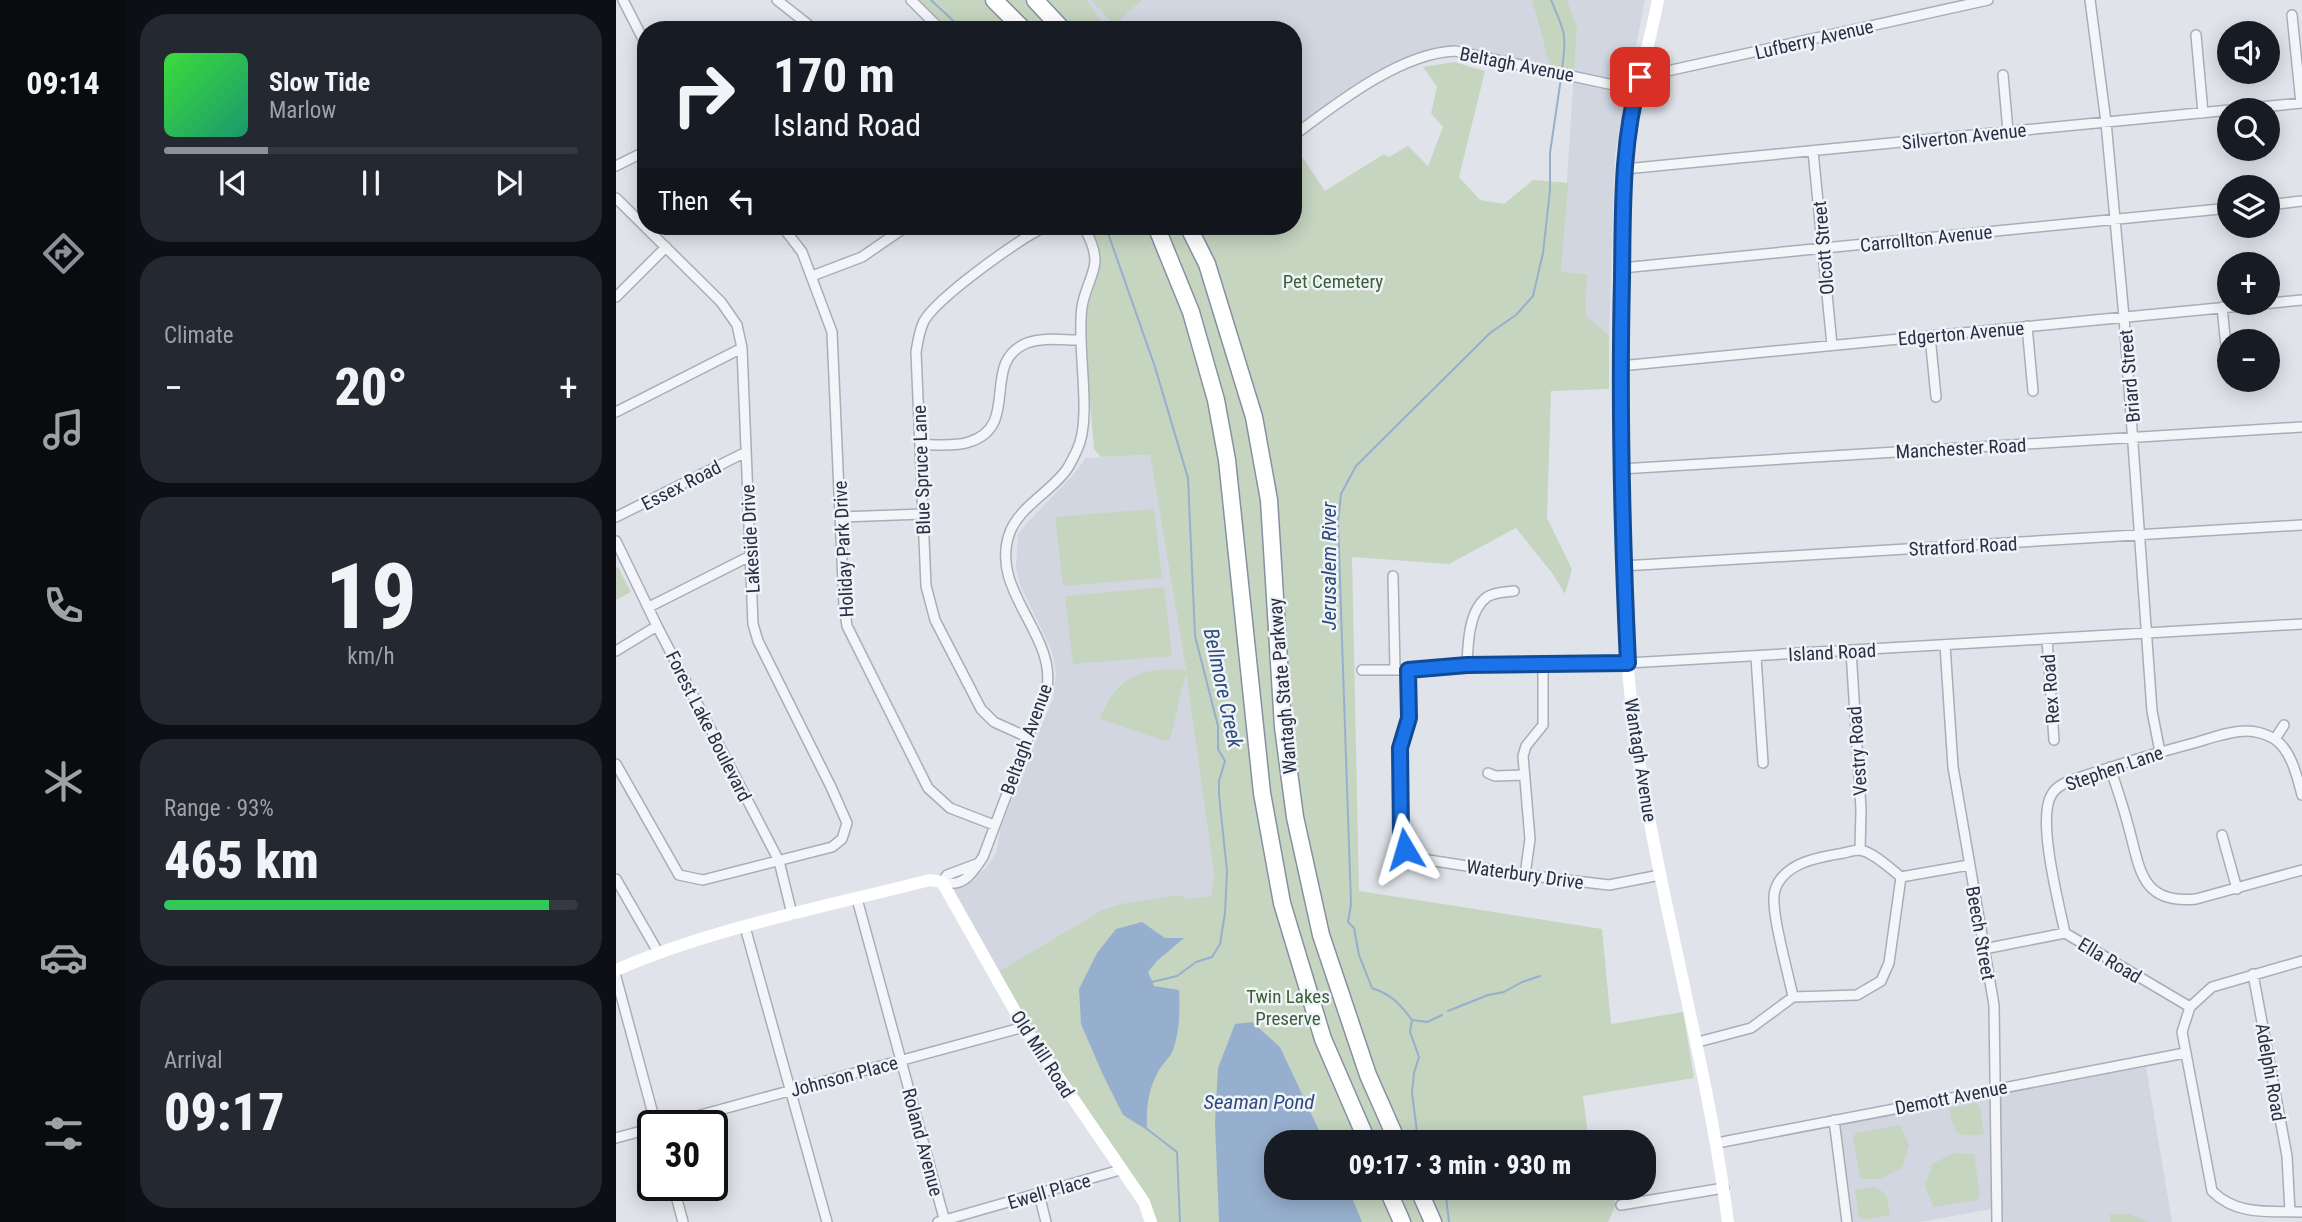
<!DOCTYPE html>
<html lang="en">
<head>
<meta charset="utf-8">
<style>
	:root { --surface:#171b24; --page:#242831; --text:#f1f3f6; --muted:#9ea1a6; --line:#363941; --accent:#8c9099 }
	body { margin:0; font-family:"Roboto Condensed",sans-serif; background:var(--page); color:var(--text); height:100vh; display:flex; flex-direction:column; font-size:26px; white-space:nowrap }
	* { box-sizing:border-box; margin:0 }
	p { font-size:23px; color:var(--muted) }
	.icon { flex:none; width:38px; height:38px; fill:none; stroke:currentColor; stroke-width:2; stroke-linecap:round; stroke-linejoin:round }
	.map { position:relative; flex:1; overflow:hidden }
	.details { display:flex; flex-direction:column; gap:14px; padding:14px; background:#0d0f14; width:490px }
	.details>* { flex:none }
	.top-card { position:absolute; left:21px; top:21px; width:665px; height:214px; border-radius:28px; box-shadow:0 4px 18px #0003; background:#171b24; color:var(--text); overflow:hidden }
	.fabs { position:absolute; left:1601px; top:21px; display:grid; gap:14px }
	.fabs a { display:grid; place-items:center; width:63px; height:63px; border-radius:50%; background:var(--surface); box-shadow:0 4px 18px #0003; font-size:35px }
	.speed { position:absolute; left:21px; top:1110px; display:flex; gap:14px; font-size:35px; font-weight:700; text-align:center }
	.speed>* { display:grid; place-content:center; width:91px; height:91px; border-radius:50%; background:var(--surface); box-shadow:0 4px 18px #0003; line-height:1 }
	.speed .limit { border:4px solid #111; border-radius:10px; background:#fff; color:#111 }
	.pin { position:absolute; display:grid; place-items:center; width:60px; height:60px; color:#fff; margin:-30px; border-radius:14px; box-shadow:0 4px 10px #0006 }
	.me { position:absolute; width:77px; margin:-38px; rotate:353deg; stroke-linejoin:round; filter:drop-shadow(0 0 5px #0008) }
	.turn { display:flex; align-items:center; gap:24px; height:147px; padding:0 21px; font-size:32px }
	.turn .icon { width:91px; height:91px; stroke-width:2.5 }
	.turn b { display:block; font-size:49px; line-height:60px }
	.then { display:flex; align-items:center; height:66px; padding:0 21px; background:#0003; gap:14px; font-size:26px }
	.big { font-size:52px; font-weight:800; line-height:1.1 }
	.details .tile { flex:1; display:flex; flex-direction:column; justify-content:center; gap:10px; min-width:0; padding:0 24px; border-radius:28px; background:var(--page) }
	.details .dial { align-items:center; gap:0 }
	.dial b { font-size:91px; line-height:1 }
	.song { display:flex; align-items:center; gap:21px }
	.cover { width:84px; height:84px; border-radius:10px; background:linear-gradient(135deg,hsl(120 70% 55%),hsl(160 70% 35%)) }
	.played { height:7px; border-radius:4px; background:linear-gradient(90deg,var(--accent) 25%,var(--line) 25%) }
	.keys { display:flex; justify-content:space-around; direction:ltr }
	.heat { display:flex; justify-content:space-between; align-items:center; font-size:38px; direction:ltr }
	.charge { height:10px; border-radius:5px; background:linear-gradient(90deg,#34c759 93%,var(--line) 0) }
	.trip { position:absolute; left:648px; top:1130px; width:392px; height:70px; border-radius:28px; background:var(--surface); box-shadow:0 4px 18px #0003; font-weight:800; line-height:70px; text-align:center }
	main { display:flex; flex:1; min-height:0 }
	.tab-bar { display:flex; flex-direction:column; width:126px; justify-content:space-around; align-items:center; background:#090b0e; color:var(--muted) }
	.tab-bar .icon { width:49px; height:49px }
	.tab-bar .on { color:var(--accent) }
	.tab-bar b { font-size:32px; color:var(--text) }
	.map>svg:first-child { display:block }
	.built { fill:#d2d6e0 }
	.green { fill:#c5d5c0 }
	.water { fill:#97afce }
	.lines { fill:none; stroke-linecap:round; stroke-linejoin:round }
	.stream { stroke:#97afce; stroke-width:2 }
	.street-casing { stroke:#a8aeb8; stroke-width:12 }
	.highway-casing { stroke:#8690a3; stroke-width:19 }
	.street { stroke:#f3f5f8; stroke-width:9 }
	.secondary { stroke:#fff; stroke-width:12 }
	.highway { stroke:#fff; stroke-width:16 }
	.route-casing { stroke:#114b97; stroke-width:18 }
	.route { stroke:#1a73e8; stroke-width:12 }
	.labels { text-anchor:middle; stroke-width:5; stroke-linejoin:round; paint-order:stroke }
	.street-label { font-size:19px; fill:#273044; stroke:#f0f3f8 }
	.park-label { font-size:19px; fill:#396133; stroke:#f0f3f8 }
	.water-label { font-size:21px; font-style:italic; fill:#2d4c7c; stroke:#f0f3f8 }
</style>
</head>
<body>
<main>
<nav class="tab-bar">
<b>09:14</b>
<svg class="icon on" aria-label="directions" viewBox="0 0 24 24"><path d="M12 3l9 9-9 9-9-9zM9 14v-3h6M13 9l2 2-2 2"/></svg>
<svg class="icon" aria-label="music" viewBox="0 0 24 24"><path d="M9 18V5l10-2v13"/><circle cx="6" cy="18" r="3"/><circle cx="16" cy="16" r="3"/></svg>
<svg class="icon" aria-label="phone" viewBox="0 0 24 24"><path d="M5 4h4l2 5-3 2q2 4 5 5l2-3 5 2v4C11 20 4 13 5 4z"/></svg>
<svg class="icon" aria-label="climate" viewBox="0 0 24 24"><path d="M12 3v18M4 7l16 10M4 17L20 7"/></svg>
<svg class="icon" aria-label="car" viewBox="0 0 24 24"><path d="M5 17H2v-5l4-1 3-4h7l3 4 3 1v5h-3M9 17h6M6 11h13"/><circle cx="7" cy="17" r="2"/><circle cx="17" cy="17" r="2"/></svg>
<svg class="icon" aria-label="filters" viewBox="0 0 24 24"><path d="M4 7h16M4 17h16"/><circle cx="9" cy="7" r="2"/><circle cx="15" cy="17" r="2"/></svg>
</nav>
<section class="details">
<div class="tile">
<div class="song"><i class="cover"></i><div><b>Slow Tide</b><p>Marlow</p></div></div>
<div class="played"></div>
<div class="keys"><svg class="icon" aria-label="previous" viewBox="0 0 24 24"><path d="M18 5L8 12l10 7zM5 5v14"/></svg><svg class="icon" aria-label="pause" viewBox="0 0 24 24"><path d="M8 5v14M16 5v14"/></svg><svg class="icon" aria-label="next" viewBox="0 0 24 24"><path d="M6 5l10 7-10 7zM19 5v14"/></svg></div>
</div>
<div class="tile"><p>Climate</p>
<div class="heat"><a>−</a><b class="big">20°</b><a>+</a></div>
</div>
<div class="tile dial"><b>19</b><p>km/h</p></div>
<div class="tile"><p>Range · 93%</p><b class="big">465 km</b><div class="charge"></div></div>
<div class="tile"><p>Arrival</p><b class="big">09:17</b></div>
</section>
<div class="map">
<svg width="1686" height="1222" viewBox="0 0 1686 1222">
	<rect width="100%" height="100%" fill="#e0e4ea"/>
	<path class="built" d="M 468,0 L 916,0 L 935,70 L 823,51 L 752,82 L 677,136 L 677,30 L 492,30 Z
		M 951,0 L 1029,0 L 999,154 L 993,335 L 969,316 L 945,272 L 961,26 Z
		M 534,455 L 569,665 L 598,874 L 595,896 L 486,910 L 382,972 L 337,888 L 369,869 L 380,853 L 385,827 L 437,698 L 440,673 L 436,651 L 404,585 L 400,567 L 402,535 L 410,524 L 457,475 L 470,458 Z
		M 1530,1067 L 1556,1222 L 1387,1222 L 1386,1207 L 1304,1222 L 1235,1222 L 1223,1123 Z"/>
	<path class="green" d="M 295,0 L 470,0 L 492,30 L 325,30 Z
		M 475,0 L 526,0 L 498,25 Z
		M 916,0 L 951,0 L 961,26 L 958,76 L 935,70 Z
		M 838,62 L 869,71 L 843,177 L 864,200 L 888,204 L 917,180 L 952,183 L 945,272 L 971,274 L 969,315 L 993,335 L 993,389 L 935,391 L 931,518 L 956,569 L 949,594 L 936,573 L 900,528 L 833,564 L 736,557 L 743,891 L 986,929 L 995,1024 L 1067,1012 L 1078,1078 L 967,1096 L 973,1143 L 660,1143 L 660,1188 L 992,1188 L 1000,1204 L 992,1222 L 539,1222 L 397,1002 L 382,972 L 486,910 L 505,904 L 562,895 L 571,899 L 595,896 L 598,874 L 570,673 L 554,739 L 549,741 L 484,719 C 500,676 527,666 570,670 L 534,455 L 485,457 L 478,449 L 466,308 L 479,260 L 467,226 L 677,226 L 677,143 L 709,191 L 768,154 L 773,157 L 792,146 L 812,166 L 827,127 L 815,113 L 821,87 L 807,67 Z
		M 538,509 L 546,578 L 447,586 L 439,517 Z
		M 2,567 L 15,592 L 0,600 L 0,568 Z
		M 548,587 L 556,656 L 457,664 L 449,596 Z
		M 1360,1103 L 1364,1107 L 1368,1134 C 1341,1138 1338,1135 1333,1108 Z
		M 1284,1125 L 1293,1145 L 1286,1168 L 1264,1179 L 1244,1179 L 1237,1137 L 1240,1133 Z
		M 1338,1153 L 1358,1154 L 1364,1196 L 1361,1200 L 1317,1207 L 1309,1186 L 1316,1164 Z
		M 1257,1187 C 1272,1191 1272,1201 1274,1215 L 1248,1220 L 1243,1217 L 1239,1190 Z
		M 1494,1214 L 1513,1214 L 1533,1222 L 1494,1222 Z"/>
	<path class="water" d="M 526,922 L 549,938 L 568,938 L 541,961 L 532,972 L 538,986 L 563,990 C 564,1010 564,1030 557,1050 C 554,1058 546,1064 542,1072 C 532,1090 530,1109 531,1130 L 507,1115 L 487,1075 L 465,1024 L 463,989 L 481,953 L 500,929 Z
		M 636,1022 L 664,1047 L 709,1143 L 660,1143 L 660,1188 L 732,1188 L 746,1222 L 603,1222 L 599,1123 L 602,1068 L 619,1024 Z"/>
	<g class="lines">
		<path class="stream" d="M 315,0 L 347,30
			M 935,0 C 949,32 951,35 946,69
			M 487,226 L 493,236 L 539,367 L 572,478 L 579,636 L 602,726 L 602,749 L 609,761 L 603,781 L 603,795 L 611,871 L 609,913 L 604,944 L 596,957 L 580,962 L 561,976 L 536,982
			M 832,1011 L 872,995 L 888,992 L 906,982 L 924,976
			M 797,1020 L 811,1022 L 826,1015
			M 531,1129 L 561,1152 L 564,1222
			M 807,1143 L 801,1132 L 796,1093 L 798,1073 L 803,1057 L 794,1032 L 796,1020 C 783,1003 776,995 756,988 L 743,955 L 738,928 L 732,922 L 735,904 L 722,522 L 725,494 L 740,466 L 754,452 L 874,333 L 900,315 L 917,296 L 927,253 L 934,190 L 934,153 L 945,78
			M 829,1188 L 833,1222"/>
		<g class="street-casing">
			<path id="street" d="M 7,0 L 30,45
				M 161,0 L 199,30
				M 295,0 L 325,30
				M 1474,0 L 1490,122 L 1508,317 L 1536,711 L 1544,752
				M 1676,15 L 1685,103
				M 1580,35 L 1587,113
				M 1387,75 L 1392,131
				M 1024,77 L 1372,0
				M 677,136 C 720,104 784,53 839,51 L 1021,90
				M 1197,151 L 1216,345
				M 0,166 L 30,151
				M 1009,169 L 1686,103
				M 0,198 L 105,302 L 121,325 L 126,348 L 137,624 L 142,641 L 215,787 L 231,823 L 226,839 L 216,847 L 87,880 L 63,875 L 0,764
				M 1652,205 L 1686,201
				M 166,226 L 186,252 L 216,332 L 228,606 L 231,626 L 312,788 L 334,808 L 378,825
				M 1006,268 L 1614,208
				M 196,276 L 246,257 L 291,226
				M 0,297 L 50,247
				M 1606,307 L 1612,366
				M 1411,326 L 1417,391
				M 1314,336 L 1320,397
				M 1004,366 L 1686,300
				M 0,412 L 126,348
				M 304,445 C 319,444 339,447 353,442 C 406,426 363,362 411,343 C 427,337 447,340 464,340
				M 1005,469 L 1686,427
				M 0,517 L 130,452
				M 225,517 L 307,514
				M 0,541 L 41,626 L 163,861 L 176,914
				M 1007,566 L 1686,525
				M 777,576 L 779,670
				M 33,607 L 134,556
				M 1431,639 L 1438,740
				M 1329,645 L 1337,767 L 1378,1005 L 1381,1222
				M 0,651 L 41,626
				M 1235,651 L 1245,809 L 1244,850
				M 1140,657 L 1147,763
				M 851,665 C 852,645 852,611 871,597 C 879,592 889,592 898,591
				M 746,670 L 792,670 L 851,665 L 1012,663 L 1686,624
				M 792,670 L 793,718 L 784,748 L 785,835 L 789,849 L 806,859 L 909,875 L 993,885 L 1044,875
				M 411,737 L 378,722 L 365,709 L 319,620 L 310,586 L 300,352 C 302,341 303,331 308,321 C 322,297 404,238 431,226
				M 1659,739 L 1668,725
				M 1494,767 C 1500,786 1507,805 1512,825 C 1524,866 1523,905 1580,899 L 1686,870
				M 872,773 L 879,776 L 908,775
				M 1606,835 L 1621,889
				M 363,863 L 331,875 L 326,882 C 348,888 356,873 367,857 L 431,688 C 440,633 372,590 394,532 C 404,506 436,491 451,469 C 455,463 458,456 461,450 C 477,418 460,346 466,307 C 468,291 478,276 479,261 C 479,248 473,236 467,226
				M 909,875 L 914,839 L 907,756 L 910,746 L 927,725 L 927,665
				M 1285,877 L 1353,865
				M 0,879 L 42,952
				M 241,899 L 329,1222
				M 129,927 L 211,1222
				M 1449,933 C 1443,904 1420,817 1436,794 C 1440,787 1447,784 1453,781 C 1494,767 1536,754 1578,743 C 1595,738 1613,731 1631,731 C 1640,731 1649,734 1657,738 C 1675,749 1681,776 1686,795
				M 1368,949 L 1449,933 L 1574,1007
				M 1637,974 L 1671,1156 L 1674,1212
				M 0,977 L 40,1125
				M 1177,997 C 1173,975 1153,908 1159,890 C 1168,862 1204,857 1228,853 C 1232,852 1239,850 1244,850 C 1257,852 1275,869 1285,877
				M 1574,1007 L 1566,1032 L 1596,1191 C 1621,1216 1653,1211 1686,1212
				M 1574,1007 L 1596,987 L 1686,961
				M 1082,1042 L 1135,1028 L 1177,997 L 1241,995 L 1265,981 L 1273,963 L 1285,877
				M 1218,1120 L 1231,1222
				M 48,1125 L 408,1027
				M 0,1138 L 37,1128
				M 1101,1143 L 1569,1053
				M 57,1185 L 67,1222
				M 423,1194 L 430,1222
				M 1005,1205 L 1108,1188
				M 322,1222 L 504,1170"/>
		</g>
		<g class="highway-casing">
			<path id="highway" d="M 378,0 L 408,30
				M 419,0 L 447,30
				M 540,226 L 575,312 L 600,400 L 611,460 L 646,793 L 666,903 L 707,1039 L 752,1143
				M 572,226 L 591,264 L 638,417 L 653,500 L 667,727 L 679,817 L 705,935 L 752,1075 L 782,1143
				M 771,1188 L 786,1222
				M 802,1188 L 817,1222"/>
		</g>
		<use href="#street" class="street"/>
		<path class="secondary" d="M 1042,0 C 1032,51 1016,100 1011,152 C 1008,181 1008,210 1007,239 C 1005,301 1004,363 1004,425 C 1005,532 1005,641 1021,747 C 1045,906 1091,1062 1112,1222
			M 0,970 C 100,927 209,907 314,880 L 326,882 L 408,1027 L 528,1202 L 535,1222"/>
		<use href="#highway" class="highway"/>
	</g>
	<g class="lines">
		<g class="route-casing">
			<path id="route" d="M 789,849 L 785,835 L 784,748 L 793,718 L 792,670 L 851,665 L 1012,663 C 1006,535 1003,407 1006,279 C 1007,212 1005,142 1024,77"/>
		</g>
		<use href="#route" class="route"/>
	</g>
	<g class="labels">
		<g class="street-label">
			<text transform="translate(1198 39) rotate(-13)" y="7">Lufberry Avenue</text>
			<text transform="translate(901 64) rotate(11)" y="7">Beltagh Avenue</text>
			<text transform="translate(1348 136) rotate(-6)" y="7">Silverton Avenue</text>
			<text transform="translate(1310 238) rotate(-6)" y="7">Carrollton Avenue</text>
			<text transform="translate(1207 248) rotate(-95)" y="7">Olcott Street</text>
			<text transform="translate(1345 333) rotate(-5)" y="7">Edgerton Avenue</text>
			<text transform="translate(1513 376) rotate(-95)" y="7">Briard Street</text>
			<text transform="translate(1345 448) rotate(-3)" y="7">Manchester Road</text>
			<text transform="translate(305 470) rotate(-92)" y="7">Blue Spruce Lane</text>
			<text transform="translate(65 485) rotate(-27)" y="7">Essex Road</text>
			<text transform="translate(134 539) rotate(-93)" y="7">Lakeside Drive</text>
			<text transform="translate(1347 546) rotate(-3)" y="7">Stratford Road</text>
			<text transform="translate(227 549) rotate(-93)" y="7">Holiday Park Drive</text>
			<text transform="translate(1216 652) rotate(-3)" y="7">Island Road</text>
			<text transform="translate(666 686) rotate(-95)" y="7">Wantagh State Parkway</text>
			<text transform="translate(1434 689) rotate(-94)" y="7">Rex Road</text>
			<text transform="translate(93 726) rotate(63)" y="7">Forest Lake Boulevard</text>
			<text transform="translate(410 739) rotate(-70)" y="7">Beltagh Avenue</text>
			<text transform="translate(1241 751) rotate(-94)" y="7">Vestry Road</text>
			<text transform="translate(1025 760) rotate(81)" y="7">Wantagh Avenue</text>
			<text transform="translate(1498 768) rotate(-19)" y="7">Stephen Lane</text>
			<text transform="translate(909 874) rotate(8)" y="7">Waterbury Drive</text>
			<text transform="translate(1365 933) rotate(80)" y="7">Beech Street</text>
			<text transform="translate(1494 960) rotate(31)" y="7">Ella Road</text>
			<text transform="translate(427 1054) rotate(57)" y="7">Old Mill Road</text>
			<text transform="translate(1655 1072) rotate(80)" y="7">Adelphi Road</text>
			<text transform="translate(228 1076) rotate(-15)" y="7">Johnson Place</text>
			<text transform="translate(1335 1097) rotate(-11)" y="7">Demott Avenue</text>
			<text transform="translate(307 1142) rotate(75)" y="7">Roland Avenue</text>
			<text transform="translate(433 1191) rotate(-16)" y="7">Ewell Place</text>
		</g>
		<g class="park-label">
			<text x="717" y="288">Pet Cemetery</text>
			<text x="672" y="1003">Twin Lakes<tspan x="672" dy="22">Preserve</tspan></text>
		</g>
		<g class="water-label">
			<text transform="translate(713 566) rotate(-90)" y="7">Jerusalem River</text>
			<text transform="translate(607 688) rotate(78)" y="7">Bellmore Creek</text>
			<text x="643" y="1109">Seaman Pond</text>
		</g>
	</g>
</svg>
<div class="fabs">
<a><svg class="icon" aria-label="sound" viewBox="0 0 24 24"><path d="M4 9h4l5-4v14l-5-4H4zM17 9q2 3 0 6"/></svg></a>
<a><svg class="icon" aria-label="search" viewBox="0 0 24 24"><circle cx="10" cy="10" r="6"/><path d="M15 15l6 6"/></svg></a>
<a><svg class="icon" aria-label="layers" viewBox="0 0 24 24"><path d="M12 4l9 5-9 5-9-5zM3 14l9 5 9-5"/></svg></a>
<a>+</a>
<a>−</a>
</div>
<div class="speed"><div class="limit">30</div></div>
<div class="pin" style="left:1024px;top:77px;background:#d93025"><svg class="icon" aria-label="arrive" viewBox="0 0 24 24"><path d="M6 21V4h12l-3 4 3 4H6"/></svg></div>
<svg class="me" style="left:789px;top:849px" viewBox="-20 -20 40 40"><path d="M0-17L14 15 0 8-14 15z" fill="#1a73e8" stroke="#fff" stroke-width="4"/></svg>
<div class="trip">09:17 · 3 min · 930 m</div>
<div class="top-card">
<div class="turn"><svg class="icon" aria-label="right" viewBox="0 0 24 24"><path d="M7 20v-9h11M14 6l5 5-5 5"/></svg><div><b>170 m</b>Island Road</div></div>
<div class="then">Then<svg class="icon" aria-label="left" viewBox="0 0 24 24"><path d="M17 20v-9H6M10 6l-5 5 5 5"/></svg></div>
</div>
</div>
</main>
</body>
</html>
